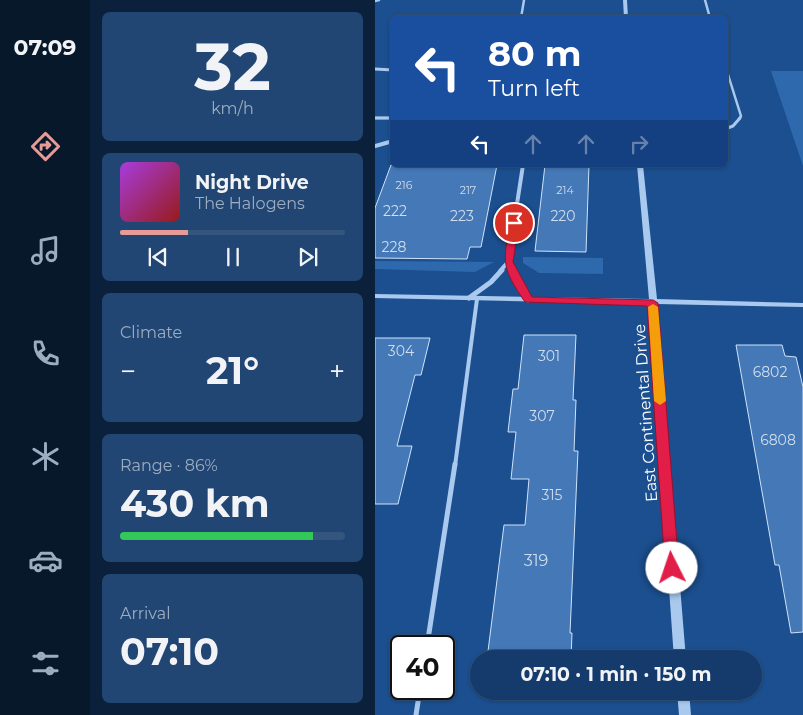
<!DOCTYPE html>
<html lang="en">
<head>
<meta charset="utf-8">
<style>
	:root { --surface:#143b6b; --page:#214673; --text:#f1f3f6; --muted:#9dadc1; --line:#33557e; --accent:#e69b98 }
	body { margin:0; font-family:Montserrat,sans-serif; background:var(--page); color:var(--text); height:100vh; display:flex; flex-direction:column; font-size:19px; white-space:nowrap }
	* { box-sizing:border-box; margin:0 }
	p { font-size:16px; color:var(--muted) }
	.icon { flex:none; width:28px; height:28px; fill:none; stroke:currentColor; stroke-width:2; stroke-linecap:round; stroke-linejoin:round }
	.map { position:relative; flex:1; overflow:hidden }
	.details { display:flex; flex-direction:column; gap:12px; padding:12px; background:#0b203b; width:285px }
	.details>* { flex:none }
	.top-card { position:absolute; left:15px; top:15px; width:338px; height:152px; border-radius:8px; box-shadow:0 1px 4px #0004,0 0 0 1px var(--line); background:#1a4fa0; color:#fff; overflow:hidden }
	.speed { position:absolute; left:15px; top:635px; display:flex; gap:10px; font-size:25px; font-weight:700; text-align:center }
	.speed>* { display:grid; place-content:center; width:65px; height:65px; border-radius:50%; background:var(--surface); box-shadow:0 1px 4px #0004,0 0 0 1px var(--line); line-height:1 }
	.speed .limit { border:2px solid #111; border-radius:8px; background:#fff; color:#111 }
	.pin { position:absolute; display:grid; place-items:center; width:42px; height:42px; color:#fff; margin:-21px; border:2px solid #fff; border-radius:50%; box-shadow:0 1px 5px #0007 }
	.me { position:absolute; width:55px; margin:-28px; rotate:356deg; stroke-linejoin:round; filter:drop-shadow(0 0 4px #0008) }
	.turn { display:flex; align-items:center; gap:18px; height:105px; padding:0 15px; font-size:22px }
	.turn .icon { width:65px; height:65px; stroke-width:2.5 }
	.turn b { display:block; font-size:35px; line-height:42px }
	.lanes { display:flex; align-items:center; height:48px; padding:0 15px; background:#0003; justify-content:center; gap:25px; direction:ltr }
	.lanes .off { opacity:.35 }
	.big { font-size:38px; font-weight:700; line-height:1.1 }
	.details .card { flex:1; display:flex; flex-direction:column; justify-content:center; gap:8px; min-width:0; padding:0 18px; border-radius:8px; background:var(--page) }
	.details .dial { align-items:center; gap:0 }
	.dial b { font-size:65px; line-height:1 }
	.song { display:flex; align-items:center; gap:15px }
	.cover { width:60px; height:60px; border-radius:8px; background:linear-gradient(135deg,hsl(280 70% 55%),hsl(0 70% 35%)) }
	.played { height:5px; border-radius:2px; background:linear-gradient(90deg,var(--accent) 30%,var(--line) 30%) }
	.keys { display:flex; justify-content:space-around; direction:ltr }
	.heat { display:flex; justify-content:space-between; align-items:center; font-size:28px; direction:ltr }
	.charge { height:8px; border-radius:4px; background:linear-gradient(90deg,#34c759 86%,var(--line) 0) }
	.trip { position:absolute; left:95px; top:650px; width:292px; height:50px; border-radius:25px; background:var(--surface); box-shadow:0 1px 4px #0004,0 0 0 1px var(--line); font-weight:700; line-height:50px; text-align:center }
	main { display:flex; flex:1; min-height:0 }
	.tabs { display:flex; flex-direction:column; width:90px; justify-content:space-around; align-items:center; background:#08182b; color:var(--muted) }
	.tabs .icon { width:35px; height:35px }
	.tabs .on { color:var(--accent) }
	.tabs b { font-size:22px; color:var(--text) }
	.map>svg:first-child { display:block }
	.green { fill:#2e69ad }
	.building { fill:#4478b7; stroke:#cfe3fa }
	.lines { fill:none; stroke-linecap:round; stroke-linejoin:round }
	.service-far3 { stroke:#a9c9ee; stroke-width:2.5 }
	.service-far2 { stroke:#a9c9ee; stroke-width:3 }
	.service-far1 { stroke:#a9c9ee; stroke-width:4 }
	.service { stroke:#a9c9ee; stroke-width:5 }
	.minor-far2 { stroke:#a9c9ee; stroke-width:3 }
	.minor-far1 { stroke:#a9c9ee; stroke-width:4 }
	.minor { stroke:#a9c9ee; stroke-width:5 }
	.tertiary { fill:#a9c9ee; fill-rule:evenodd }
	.route { fill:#e11d48; stroke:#92132f }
	.slow { fill:#f59e0b }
	.labels { text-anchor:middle; stroke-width:5; stroke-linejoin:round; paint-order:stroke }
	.far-number-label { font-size:11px; fill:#d0dded }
	.number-label { font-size:14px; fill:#d0dded }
	.street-label { font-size:16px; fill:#fff; stroke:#1b4f8f }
	.near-number-label { font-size:16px; fill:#d0dded }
</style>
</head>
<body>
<main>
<nav class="tabs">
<b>07:09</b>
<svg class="icon on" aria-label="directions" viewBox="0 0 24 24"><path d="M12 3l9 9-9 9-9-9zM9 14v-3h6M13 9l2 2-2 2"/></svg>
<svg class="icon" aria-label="music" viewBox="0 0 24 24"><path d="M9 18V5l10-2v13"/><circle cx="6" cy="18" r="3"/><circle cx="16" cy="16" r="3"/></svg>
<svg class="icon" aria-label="phone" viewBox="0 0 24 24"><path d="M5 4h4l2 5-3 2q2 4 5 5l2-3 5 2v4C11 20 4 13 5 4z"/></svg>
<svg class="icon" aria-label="climate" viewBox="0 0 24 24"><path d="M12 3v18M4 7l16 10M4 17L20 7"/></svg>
<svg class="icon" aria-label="car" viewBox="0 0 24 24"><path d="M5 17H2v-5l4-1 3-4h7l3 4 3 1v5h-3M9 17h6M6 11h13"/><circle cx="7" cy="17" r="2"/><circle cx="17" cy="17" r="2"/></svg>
<svg class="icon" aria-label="filters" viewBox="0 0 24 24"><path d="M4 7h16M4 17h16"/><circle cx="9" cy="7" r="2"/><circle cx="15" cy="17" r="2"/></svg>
</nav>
<section class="details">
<div class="card dial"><b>32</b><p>km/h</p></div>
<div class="card">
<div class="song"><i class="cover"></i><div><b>Night Drive</b><p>The Halogens</p></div></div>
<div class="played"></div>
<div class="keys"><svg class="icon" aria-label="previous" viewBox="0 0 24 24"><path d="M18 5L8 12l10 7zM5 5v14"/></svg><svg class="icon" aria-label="pause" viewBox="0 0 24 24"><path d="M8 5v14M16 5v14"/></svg><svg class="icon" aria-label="next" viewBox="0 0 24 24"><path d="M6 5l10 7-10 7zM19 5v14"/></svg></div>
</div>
<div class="card"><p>Climate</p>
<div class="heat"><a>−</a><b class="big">21°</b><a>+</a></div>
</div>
<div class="card"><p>Range · 86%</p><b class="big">430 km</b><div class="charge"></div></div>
<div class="card"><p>Arrival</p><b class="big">07:10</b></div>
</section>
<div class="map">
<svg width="428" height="715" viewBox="0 0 428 715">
	<rect width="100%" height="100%" fill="#1b4f8f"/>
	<path class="green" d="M 396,71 L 428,71 L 428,166 Z
		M 148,257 L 228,258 L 228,274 L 164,273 L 148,263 Z
		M 0,261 L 119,262 L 100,272 L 0,269 Z"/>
	<path class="building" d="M 16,165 L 122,165 L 106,247 L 95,247 L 92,259 L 0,258 L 0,208 Z
		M 170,165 L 214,165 L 211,252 L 160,251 Z
		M 149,335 L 201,335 L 198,400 L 201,400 L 199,451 L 203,451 L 195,633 L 197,633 L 196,659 L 112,659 L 129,525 L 150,525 L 154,479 L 136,479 L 141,432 L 133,432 L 138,389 L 143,389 Z
		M 0,338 L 55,338 L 46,375 L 40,375 L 22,446 L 37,446 L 23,504 L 0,504 Z
		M 361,345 L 407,345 L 410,356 L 421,357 L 428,387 L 428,632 L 416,633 L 404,565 L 400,565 Z"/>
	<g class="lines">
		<path class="service-far3" d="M 330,0 L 335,18
			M 0,1 L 4,0
			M 146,18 L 149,0
			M 350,65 L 366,116 L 364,119
			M 0,118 L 18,118"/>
		<path class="service-far2" d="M 0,118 L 18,118
			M 350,129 L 358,126 L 365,118"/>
		<path class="service-far1" d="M 80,466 L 102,299"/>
		<path class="service" d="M 52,646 L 80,464
			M 41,715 L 45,689"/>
		<path class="minor-far2" d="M 0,69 L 18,70"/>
		<path class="minor-far1" d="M 0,146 L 18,141
			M 125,271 L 133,262
			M 137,271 L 133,262 L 148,165"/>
		<path class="minor" d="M 136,270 L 153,300
			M 94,298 L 116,282 L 127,270"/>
		<path class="tertiary" d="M 248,0 L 252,0 L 253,18 L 249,18 Z
			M 262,165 L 268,165 L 282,299 L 428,303 L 428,307 L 282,304 L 311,659 L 299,659 L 274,304 L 0,298 L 0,294 L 274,299 Z
			M 302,691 L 314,691 L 316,715 L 304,715 Z"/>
	</g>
	<path class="route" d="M 139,220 L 144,223 L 138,262 L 157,297 L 278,300 L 283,303 L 304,568 L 302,572 L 292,572 L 290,568 L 272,306 L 150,302 C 126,267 128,263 135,223 Z"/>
	<path class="slow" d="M 278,304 L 283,307 L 291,401 L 285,405 L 279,401 L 273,307 Z"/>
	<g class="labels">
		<g class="far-number-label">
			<text x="29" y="189">216</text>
			<text x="93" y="194">217</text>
			<text x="190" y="194">214</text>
		</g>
		<g class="number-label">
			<text x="20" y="216">222</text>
			<text x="87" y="221">223</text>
			<text x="188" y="221">220</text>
			<text x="19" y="252">228</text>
			<text x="26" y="356">304</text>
			<text x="174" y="361">301</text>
			<text x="395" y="377">6802</text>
			<text x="167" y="421">307</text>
			<text x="403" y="445">6808</text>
			<text x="177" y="500">315</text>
		</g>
		<g class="street-label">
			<text transform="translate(270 413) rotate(-94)" y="6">East Continental Drive</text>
		</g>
		<g class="near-number-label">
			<text x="161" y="566">319</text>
		</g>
	</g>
</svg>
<div class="speed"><div class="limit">40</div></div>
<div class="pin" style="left:139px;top:223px;background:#d93025"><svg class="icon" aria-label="arrive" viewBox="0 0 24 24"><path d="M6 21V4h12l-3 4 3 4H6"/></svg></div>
<svg class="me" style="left:297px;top:568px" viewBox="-20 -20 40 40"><circle r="19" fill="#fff"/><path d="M0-13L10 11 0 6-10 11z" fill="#e11d48"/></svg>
<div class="trip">07:10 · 1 min · 150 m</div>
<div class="top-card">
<div class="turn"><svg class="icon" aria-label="left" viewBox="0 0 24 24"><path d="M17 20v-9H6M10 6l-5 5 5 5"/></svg><div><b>80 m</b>Turn left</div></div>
<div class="lanes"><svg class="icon" aria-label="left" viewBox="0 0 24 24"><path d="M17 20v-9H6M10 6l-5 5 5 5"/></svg><svg class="icon off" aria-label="ahead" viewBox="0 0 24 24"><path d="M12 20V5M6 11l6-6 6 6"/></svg><svg class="icon off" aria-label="ahead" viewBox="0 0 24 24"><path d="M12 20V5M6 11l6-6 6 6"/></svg><svg class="icon off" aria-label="right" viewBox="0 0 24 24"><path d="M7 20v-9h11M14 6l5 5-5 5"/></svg></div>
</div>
</div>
</main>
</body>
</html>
